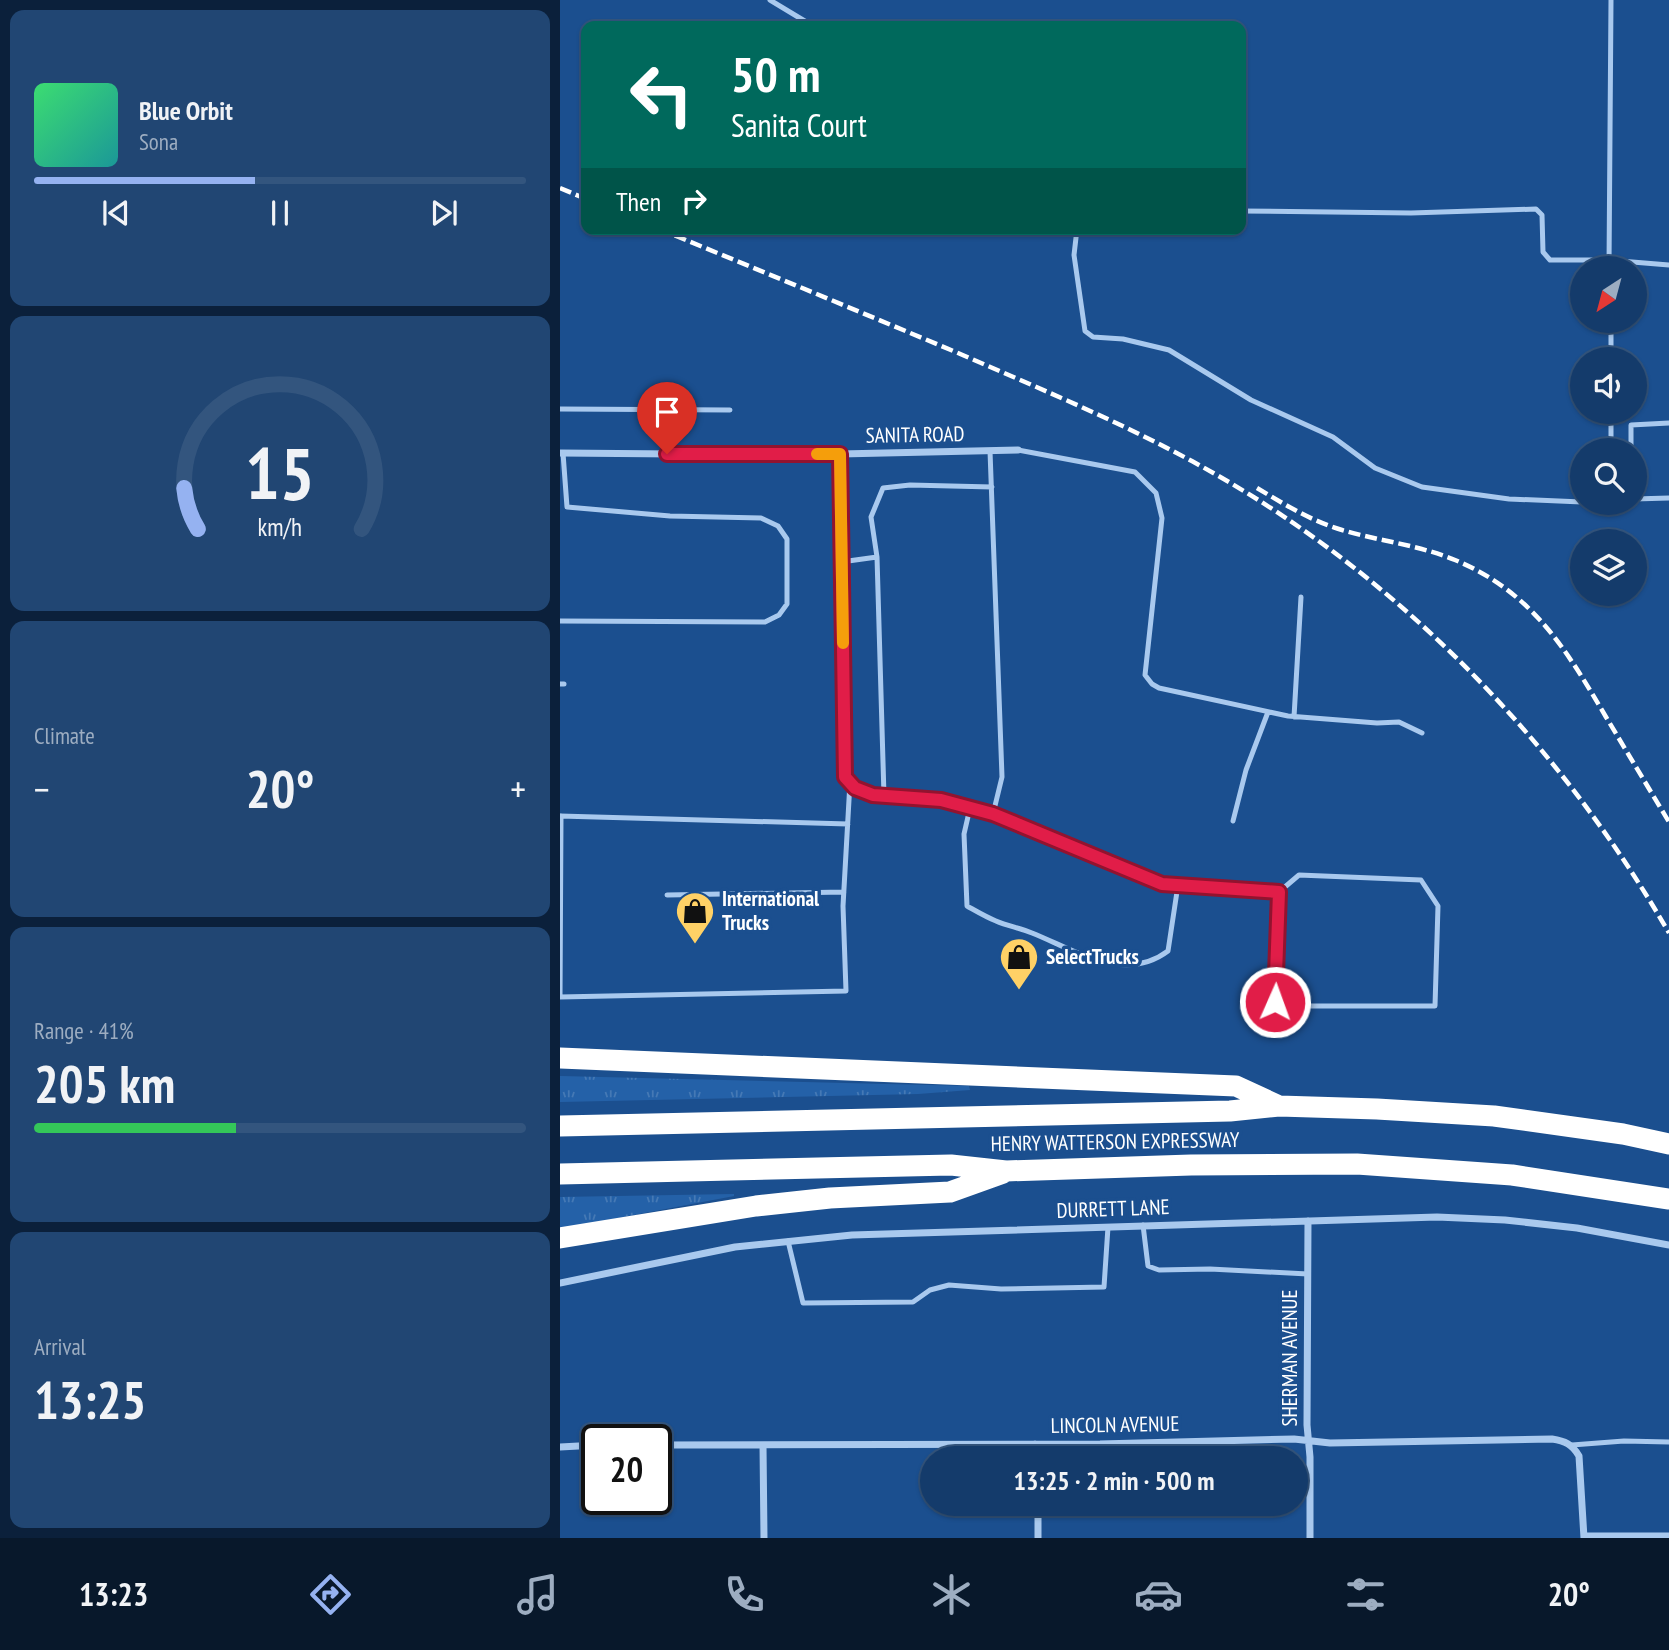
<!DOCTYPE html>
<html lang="en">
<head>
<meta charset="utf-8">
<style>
	:root { --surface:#143b6b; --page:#214673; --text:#f1f3f6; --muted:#9dadc1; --line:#33557e; --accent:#95b2f1 }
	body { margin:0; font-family:"PT Sans Narrow",sans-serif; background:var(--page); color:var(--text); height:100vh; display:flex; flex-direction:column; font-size:26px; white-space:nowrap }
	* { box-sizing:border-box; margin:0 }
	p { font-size:23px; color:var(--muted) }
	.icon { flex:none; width:38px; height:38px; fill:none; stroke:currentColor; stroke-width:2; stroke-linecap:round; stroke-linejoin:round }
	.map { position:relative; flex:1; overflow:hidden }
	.side { display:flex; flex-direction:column; gap:10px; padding:10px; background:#0b203b; width:560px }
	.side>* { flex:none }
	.hud { position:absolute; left:21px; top:21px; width:665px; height:214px; border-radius:14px; box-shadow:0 2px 5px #0004,0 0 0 2px var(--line); background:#00695c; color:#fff; overflow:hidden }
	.needle { width:46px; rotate:216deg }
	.fabs { position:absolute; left:1010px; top:256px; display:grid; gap:14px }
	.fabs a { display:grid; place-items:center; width:77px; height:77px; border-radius:50%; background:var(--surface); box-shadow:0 2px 5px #0004,0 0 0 2px var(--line); font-size:35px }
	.speed { position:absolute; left:21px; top:1424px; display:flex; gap:14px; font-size:35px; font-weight:700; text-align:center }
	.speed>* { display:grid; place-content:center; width:91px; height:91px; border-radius:50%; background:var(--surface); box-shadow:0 2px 5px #0004,0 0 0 2px var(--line); line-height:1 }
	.speed .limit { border:4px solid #111; border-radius:10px; background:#fff; color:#111 }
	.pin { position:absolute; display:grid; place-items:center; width:60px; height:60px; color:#fff; margin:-72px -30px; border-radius:50% 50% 50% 0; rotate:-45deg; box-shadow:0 0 7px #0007 }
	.pin .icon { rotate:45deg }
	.me { position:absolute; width:77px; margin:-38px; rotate:2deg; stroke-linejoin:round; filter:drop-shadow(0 0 5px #0008) }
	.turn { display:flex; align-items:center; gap:24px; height:147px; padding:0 35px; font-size:32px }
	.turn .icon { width:91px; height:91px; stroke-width:2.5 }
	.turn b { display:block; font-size:49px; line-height:60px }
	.then { display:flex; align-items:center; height:66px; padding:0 35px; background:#0003; gap:14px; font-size:26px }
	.big { font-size:52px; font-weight:800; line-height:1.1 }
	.side .tile { flex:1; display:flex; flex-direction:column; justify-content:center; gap:10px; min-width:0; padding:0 24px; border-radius:14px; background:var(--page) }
	.side .dial { align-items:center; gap:0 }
	.dial svg { height:182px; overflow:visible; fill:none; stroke:var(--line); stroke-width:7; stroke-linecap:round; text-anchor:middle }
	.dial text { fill:var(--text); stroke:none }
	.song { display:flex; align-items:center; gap:21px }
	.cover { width:84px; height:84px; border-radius:10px; background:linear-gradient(135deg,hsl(140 70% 55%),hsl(180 70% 35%)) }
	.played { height:7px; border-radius:4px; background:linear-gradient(90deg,var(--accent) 45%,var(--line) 45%) }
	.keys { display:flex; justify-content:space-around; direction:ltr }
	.heat { display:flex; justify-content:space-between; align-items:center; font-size:38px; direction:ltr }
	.charge { height:10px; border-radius:5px; background:linear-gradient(90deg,#34c759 41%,var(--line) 0) }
	.trip { position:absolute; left:360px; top:1446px; width:388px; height:70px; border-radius:35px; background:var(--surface); box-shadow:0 2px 5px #0004,0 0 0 2px var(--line); font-weight:800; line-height:70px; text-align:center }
	.dock { display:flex; height:112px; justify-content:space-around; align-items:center; background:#08182b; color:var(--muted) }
	.dock .icon { width:49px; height:49px }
	.dock .current { color:var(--accent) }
	.dock b { font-size:32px; color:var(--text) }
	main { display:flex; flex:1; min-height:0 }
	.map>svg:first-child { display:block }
	.grass { fill:url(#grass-tufts) }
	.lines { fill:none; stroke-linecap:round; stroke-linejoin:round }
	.lane { stroke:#a9c9ee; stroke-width:5 }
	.street { stroke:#a9c9ee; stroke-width:7 }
	.highway { stroke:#fff; stroke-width:21 }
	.rail { stroke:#fff; stroke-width:4.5; stroke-dasharray:12 5; stroke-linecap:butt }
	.route-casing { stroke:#92132f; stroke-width:18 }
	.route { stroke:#e11d48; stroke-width:12 }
	.slow { stroke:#f59e0b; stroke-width:12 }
	.labels { text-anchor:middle; stroke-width:7; stroke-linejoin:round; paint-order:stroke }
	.street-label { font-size:21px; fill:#fff; stroke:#1b4f8f }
	.poi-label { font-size:21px; font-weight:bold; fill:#fff; stroke:#1b4f8f; text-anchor:start }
</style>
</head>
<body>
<main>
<section class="side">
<div class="tile">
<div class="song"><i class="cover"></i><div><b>Blue Orbit</b><p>Sona</p></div></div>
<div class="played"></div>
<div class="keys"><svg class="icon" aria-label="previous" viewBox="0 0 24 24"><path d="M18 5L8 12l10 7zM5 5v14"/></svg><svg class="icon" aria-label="pause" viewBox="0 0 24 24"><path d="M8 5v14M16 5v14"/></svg><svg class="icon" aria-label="next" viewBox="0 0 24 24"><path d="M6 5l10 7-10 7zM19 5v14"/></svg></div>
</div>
<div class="tile dial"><svg viewBox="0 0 100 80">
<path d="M14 69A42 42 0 1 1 86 69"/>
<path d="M14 69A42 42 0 0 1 8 51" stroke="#95b2f1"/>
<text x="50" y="56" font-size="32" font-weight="700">15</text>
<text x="50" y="72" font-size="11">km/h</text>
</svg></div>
<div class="tile"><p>Climate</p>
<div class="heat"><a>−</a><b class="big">20°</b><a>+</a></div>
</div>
<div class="tile"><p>Range · 41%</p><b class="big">205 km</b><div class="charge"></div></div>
<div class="tile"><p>Arrival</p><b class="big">13:25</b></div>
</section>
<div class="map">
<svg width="1109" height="1538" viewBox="0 0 1109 1538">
	<defs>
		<pattern id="grass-tufts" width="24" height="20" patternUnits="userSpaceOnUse" patternTransform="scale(1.75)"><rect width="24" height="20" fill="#2461a8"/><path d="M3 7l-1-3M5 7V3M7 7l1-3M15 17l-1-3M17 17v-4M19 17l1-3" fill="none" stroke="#4579b5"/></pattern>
	</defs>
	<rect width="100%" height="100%" fill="#1b4f8f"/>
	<path class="grass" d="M 0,1076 L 409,1086 L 410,1090 L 358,1094 L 0,1102 Z
		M 174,1194 L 174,1196 L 0,1229 L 0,1197 Z"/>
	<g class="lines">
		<path class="lane" d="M 210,0 L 253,26
			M 681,211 L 851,213 L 976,209 L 982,215 L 983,252 L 990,260 L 1048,260 L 1109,265
			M 517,229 L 514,255 L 525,331 L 533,337 L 563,339 L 609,350 L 691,400 L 773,437 L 815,468 L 862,487 L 949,499 L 1022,502
			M 1049,268 L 1051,0
			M 1051,320 L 1051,359
			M 0,409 L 170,410
			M 458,450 L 575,472 L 596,493 L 602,518 L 585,675 L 592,684 L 599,688 L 728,716 L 817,723 L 839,722 L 862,733
			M 1051,450 L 1051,411
			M 1071,450 L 1071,425 L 1109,423
			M 430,451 L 442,777 L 433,814
			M 1074,499 L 1109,498
			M 1030,502 L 1050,502
			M 317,557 L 324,796
			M 281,562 L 317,557 L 311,517 L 323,488 L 350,485 L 432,487
			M 0,621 L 205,622 L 219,615 L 227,604 L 227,539 L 218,526 L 201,518 L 110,516 L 7,507 L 3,453
			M 0,684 L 4,684
			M 734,717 L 741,597
			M 410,808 L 404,834 L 407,906 C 416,911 426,917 436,921 C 447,926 460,928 472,933 C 515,950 564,984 608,951 L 618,885
			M 0,816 L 288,824
			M 673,821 L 686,770 L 708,712
			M 739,875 L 861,880 L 878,906 L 875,1006 L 749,1006 L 715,1002 L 719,892 Z
			M 107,895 L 284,892
			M 0,997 L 286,991 L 283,906 L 290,782
			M 0,997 L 1,816
			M 583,1225 L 588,1266 L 599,1270 L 650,1269 L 748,1274
			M 228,1241 L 243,1303 L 353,1302 L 370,1290 L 389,1285 L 441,1289 L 544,1287 L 548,1227
			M 1012,1445 L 1064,1441 L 1109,1442"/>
		<path class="street" d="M 0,453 L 236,455 L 458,450
			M 280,454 L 285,777 L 295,788 L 313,795 L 381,800 L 433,814 L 602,884 L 719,892
			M 748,1221 L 747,1425 L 750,1457 L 750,1538
			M 0,1283 L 175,1247 L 292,1235 L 877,1217 L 945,1220 L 1017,1228 L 1109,1245
			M 475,1444 L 476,1458
			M 96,1445 L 540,1444 L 734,1439 L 770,1443 L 992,1439 C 1005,1441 1012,1444 1019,1456 L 1024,1538
			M 203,1445 L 204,1538
			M 0,1447 L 37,1445
			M 478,1503 L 478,1538
			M 1024,1536 L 1109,1536"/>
		<path class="highway" d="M 0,1058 L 676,1086 L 717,1105
			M 0,1126 L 670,1111 L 719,1106 L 817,1109 L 934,1116 L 1063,1134 L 1109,1144
			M 0,1174 L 391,1165 L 446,1171 L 631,1165 L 797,1164 L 952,1175 L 1109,1199
			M 0,1238 L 196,1206 L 270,1198 L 390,1192 L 443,1173"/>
		<path class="rail" d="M 0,188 L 26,199
			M 99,229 C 199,270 298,311 398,353 C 485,391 573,427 655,474 C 843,581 1002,747 1109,933
			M 697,488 C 724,504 751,521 782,530 C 819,541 859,545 895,560 C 972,592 1006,649 1046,717 C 1067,752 1088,787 1109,822"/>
	</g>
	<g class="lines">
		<g class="route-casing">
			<path id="route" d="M 107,454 L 280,454 L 285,777 L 295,788 L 313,795 L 381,800 L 433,814 L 602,884 L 719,892 L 715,1002"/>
		</g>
		<use href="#route" class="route"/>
		<path class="slow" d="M 257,454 L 280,454 L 283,643"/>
	</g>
	<defs>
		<g id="shop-pin" transform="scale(2.0125)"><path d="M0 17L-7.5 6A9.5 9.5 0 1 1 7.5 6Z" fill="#ffd166" stroke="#1b4f8f"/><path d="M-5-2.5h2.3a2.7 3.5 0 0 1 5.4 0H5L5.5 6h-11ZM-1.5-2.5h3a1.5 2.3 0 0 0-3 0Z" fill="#111"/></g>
	</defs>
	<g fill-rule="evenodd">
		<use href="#shop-pin" x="135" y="911"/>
		<use href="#shop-pin" x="459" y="957"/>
	</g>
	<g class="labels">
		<g class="street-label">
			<text transform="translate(355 435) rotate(-1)" y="7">SANITA ROAD</text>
			<text transform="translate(555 1142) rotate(-1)" y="7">HENRY WATTERSON EXPRESSWAY</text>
			<text transform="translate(553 1209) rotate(-2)" y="7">DURRETT LANE</text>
			<text transform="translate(730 1358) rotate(-90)" y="7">SHERMAN AVENUE</text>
			<text transform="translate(555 1425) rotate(-1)" y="7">LINCOLN AVENUE</text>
		</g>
		<g class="poi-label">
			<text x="162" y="906">International<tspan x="162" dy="24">Trucks</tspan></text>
			<text x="486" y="964">SelectTrucks</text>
		</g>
	</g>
</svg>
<div class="fabs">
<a><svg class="needle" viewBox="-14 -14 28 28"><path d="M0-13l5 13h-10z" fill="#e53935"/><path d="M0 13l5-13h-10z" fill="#9dadc1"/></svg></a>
<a><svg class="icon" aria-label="sound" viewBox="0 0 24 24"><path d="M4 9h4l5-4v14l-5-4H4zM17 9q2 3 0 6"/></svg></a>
<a><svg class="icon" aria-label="search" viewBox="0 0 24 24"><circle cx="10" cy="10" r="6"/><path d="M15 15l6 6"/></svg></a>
<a><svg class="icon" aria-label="layers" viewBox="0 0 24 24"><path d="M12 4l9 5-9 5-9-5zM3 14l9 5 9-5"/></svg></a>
</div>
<div class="speed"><div class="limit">20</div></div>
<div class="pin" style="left:107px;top:454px;background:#d93025"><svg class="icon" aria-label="arrive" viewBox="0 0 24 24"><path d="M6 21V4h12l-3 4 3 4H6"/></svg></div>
<svg class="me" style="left:715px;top:1002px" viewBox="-20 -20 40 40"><circle r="17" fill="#e11d48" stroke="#fff" stroke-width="3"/><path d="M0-11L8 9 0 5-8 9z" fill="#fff"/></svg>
<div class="trip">13:25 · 2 min · 500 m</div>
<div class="hud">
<div class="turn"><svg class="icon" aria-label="left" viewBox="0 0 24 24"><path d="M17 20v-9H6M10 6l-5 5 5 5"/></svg><div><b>50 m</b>Sanita Court</div></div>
<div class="then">Then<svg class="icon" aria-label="right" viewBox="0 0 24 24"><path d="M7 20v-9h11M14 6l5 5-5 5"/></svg></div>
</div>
</div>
</main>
<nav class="dock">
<b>13:23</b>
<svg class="icon current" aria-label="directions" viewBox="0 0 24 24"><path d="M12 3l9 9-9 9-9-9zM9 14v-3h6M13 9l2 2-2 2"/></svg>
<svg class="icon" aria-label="music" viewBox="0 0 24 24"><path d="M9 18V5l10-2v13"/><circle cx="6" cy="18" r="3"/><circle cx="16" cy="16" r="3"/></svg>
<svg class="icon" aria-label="phone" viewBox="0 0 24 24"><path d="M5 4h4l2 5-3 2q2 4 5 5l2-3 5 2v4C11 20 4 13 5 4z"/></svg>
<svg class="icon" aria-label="climate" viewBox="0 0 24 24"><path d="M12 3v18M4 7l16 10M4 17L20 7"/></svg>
<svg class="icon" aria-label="car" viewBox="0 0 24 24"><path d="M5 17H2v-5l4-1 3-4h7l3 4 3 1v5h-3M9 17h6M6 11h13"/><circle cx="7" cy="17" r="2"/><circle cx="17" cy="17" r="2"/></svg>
<svg class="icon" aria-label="filters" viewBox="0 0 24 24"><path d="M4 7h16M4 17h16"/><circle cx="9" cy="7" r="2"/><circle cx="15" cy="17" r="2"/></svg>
<b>20°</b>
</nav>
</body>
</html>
